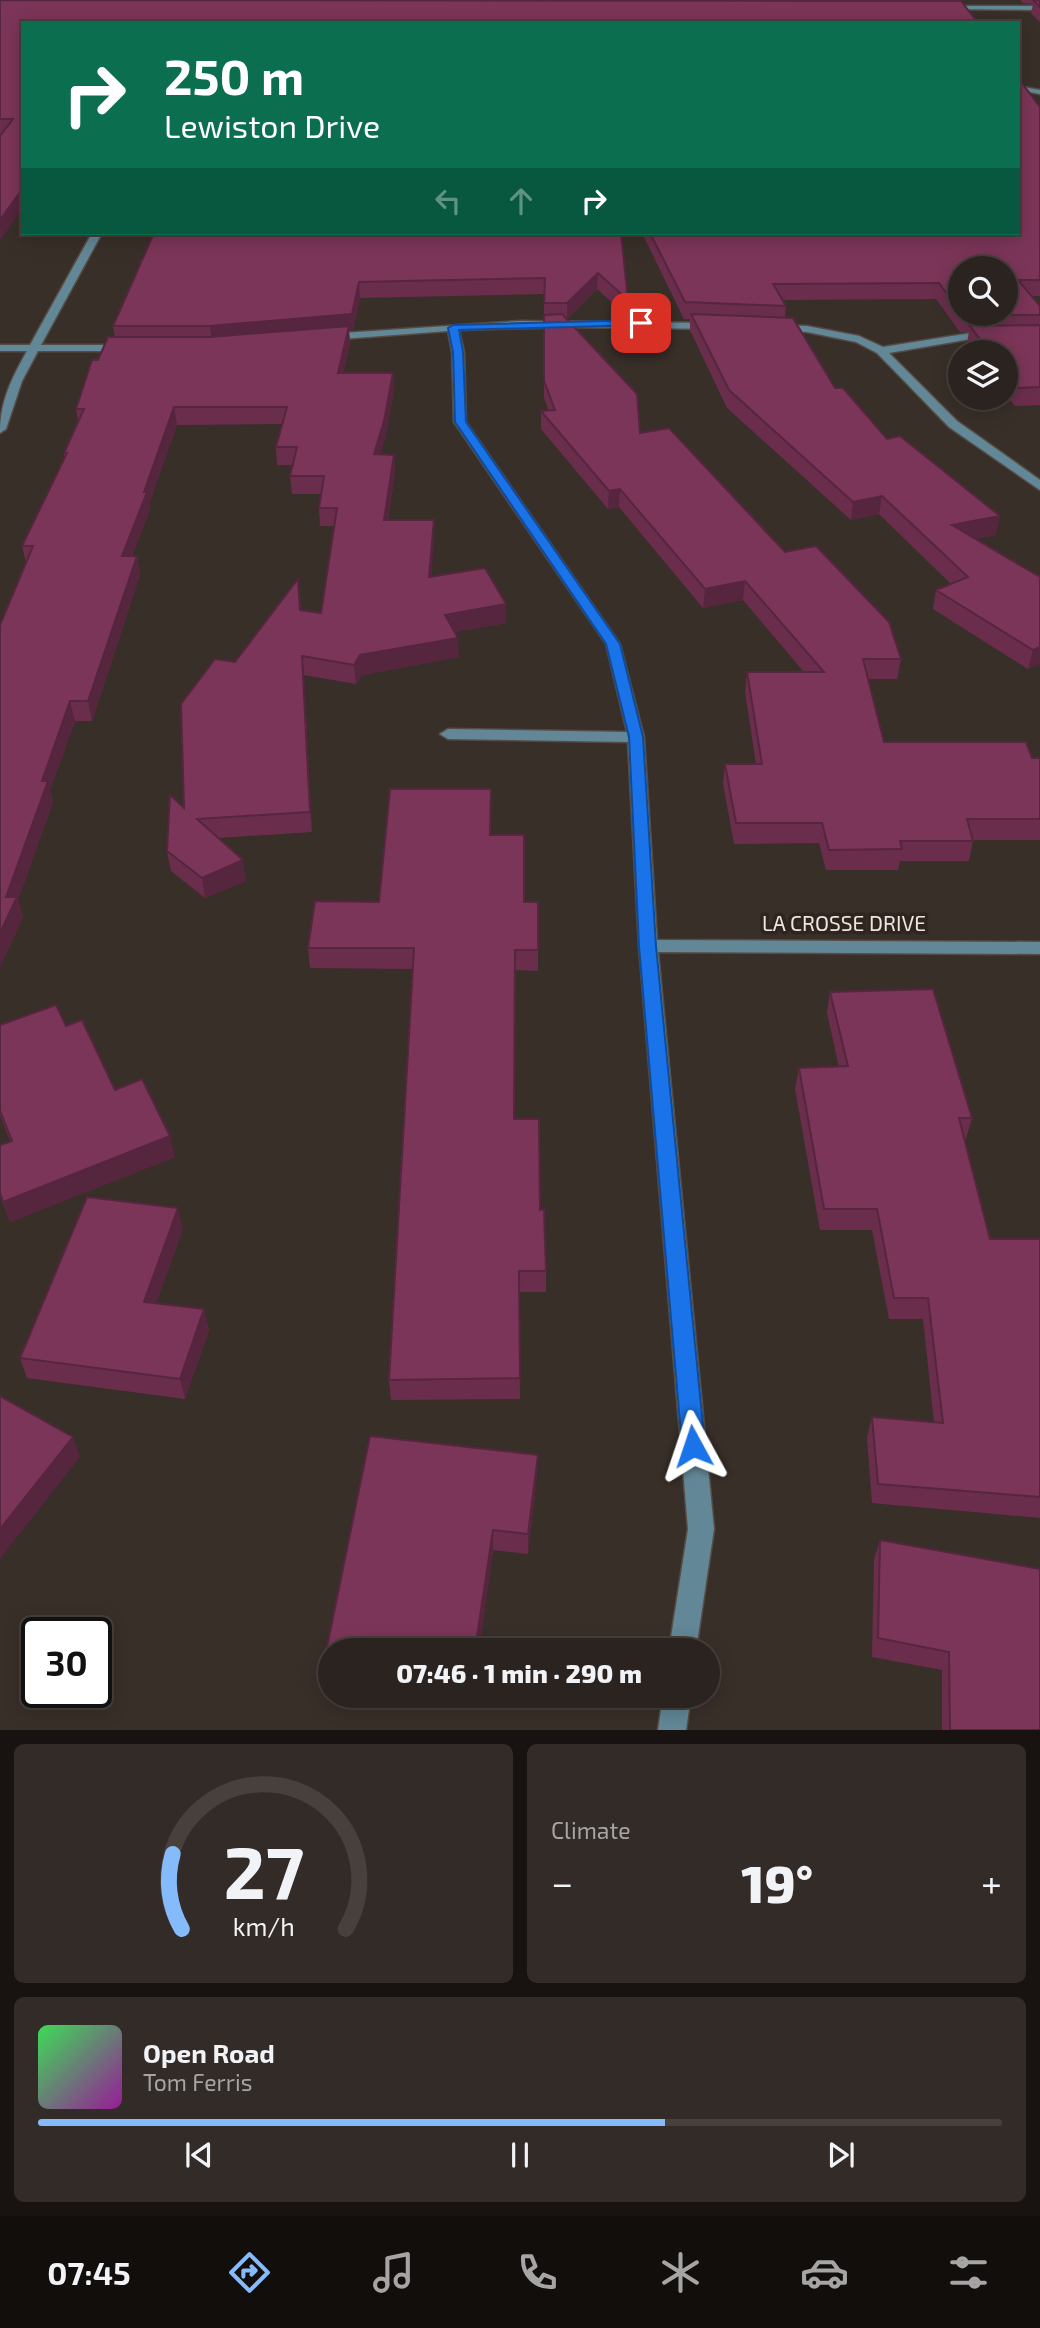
<!DOCTYPE html>
<html lang="en">
<head>
<meta charset="utf-8">
<style>
	:root { --surface:#2b231f; --page:#332b28; --text:#f1f3f6; --muted:#a6a4a4; --line:#47403d; --accent:#85bbfb }
	body { margin:0; font-family:"Exo 2",sans-serif; background:var(--page); color:var(--text); height:100vh; display:flex; flex-direction:column; font-size:26px; white-space:nowrap }
	* { box-sizing:border-box; margin:0 }
	p { font-size:23px; color:var(--muted) }
	.icon { flex:none; width:38px; height:38px; fill:none; stroke:currentColor; stroke-width:2; stroke-linecap:round; stroke-linejoin:round }
	.map { position:relative; height:1730px; overflow:hidden }
	.sheet { display:flex; flex-direction:column; gap:14px; padding:14px; background:#181311; flex:1 }
	.sheet>* { flex:none }
	.top-card { position:absolute; left:21px; top:21px; width:999px; height:214px; border-radius:0px; box-shadow:0 4px 18px #0003,0 0 0 2px var(--line); background:#0b6e4f; color:#fff; overflow:hidden }
	.controls { position:absolute; left:948px; top:256px; display:grid; gap:14px }
	.controls a { display:grid; place-items:center; width:70px; height:70px; border-radius:50%; background:var(--surface); box-shadow:0 4px 18px #0003,0 0 0 2px var(--line); font-size:35px }
	.speed { position:absolute; left:21px; top:1617px; display:flex; gap:14px; font-size:35px; font-weight:700; text-align:center }
	.speed>* { display:grid; place-content:center; width:91px; height:91px; border-radius:50%; background:var(--surface); box-shadow:0 4px 18px #0003,0 0 0 2px var(--line); line-height:1 }
	.speed .limit { border:4px solid #111; border-radius:10px; background:#fff; color:#111 }
	.pin { position:absolute; display:grid; place-items:center; width:60px; height:60px; color:#fff; margin:-30px; border-radius:14px; box-shadow:0 4px 10px #0006 }
	.me { position:absolute; width:77px; margin:-38px; rotate:355deg; stroke-linejoin:round; filter:drop-shadow(0 0 5px #0008) }
	.turn { display:flex; align-items:center; gap:24px; height:147px; padding:0 28px; font-size:32px }
	.turn .icon { width:91px; height:91px; stroke-width:2.5 }
	.turn b { display:block; font-size:49px; line-height:60px }
	.lanes { display:flex; align-items:center; height:66px; padding:0 28px; background:#0003; justify-content:center; gap:35px; direction:ltr }
	.lanes .off { opacity:.35 }
	.big { font-size:52px; font-weight:800; line-height:1.1 }
	.sheet .widget { flex:1; display:flex; flex-direction:column; justify-content:center; gap:10px; min-width:0; padding:0 24px; border-radius:10px; background:var(--page) }
	.sheet .dial { align-items:center; gap:0 }
	.dial svg { height:182px; overflow:visible; fill:none; stroke:var(--line); stroke-width:7; stroke-linecap:round; text-anchor:middle }
	.dial text { fill:var(--text); stroke:none }
	.song { display:flex; align-items:center; gap:21px }
	.cover { width:84px; height:84px; border-radius:10px; background:linear-gradient(135deg,hsl(130 70% 55%),hsl(300 70% 35%)) }
	.played { height:7px; border-radius:4px; background:linear-gradient(90deg,var(--accent) 65%,var(--line) 65%) }
	.keys { display:flex; justify-content:space-around; direction:ltr }
	.heat { display:flex; justify-content:space-between; align-items:center; font-size:38px; direction:ltr }
	.sheet .tiles { flex:1; display:grid; gap:14px; grid-template-columns:1fr 1fr }
	.widget:last-child { grid-column:span 2 }
	.trip { position:absolute; left:318px; top:1638px; width:402px; height:70px; border-radius:35px; background:var(--surface); box-shadow:0 4px 18px #0003,0 0 0 2px var(--line); font-weight:800; line-height:70px; text-align:center }
	.tabs { display:flex; height:112px; justify-content:space-around; align-items:center; background:#110e0c; color:var(--muted) }
	.tabs .icon { width:49px; height:49px }
	.tabs .active { color:var(--accent) }
	.tabs b { font-size:32px; color:var(--text) }
	.map>svg:first-child { display:block }
	.lines { fill:none; stroke-linecap:round; stroke-linejoin:round }
	.minor-casing { stroke:#564c46; stroke-width:3 }
	.minor { fill:#628796; fill-rule:evenodd }
	.wall { fill:#6a2e4c }
	.shaded-wall { fill:#56253e }
	.building { fill:#7b3558; stroke:#56253e; stroke-width:2 }
	.route { fill:#1a73e8; stroke:#114b97; stroke-width:2 }
	.labels { text-anchor:middle; stroke-width:7; stroke-linejoin:round; paint-order:stroke }
	.street-label { font-size:21px; fill:#ece5e1; stroke:#2f251f }
</style>
</head>
<body>
<div class="map">
<svg width="1040" height="1730" viewBox="0 0 1040 1730">
	<rect width="100%" height="100%" fill="#392f29"/>
	<g class="lines">
		<g class="minor-casing">
			<path id="minor" d="M 946,6 L 1040,6 L 1040,10 L 944,9 Z
				M 1018,86 L 1040,90 L 1040,94 L 1018,90 Z
				M 92,233 L 102,233 L 41,345 L 126,345 L 132,348 L 126,351 L 38,351 L 22,381 L 6,429 L 0,433 C 0,401 12,378 27,351 L 0,351 L 0,345 L 30,345 Z
				M 520,321 L 713,323 L 718,326 L 713,329 L 569,327 L 459,330 L 464,352 L 466,422 L 620,644 L 644,737 L 657,940 L 1040,942 L 1040,954 L 658,952 L 714,1529 L 696,1650 L 669,1650 L 688,1529 L 639,946 L 628,742 L 448,739 L 440,734 L 448,729 L 627,732 L 606,644 L 454,422 L 452,352 L 448,331 L 328,340 L 323,337 L 328,334 Z
				M 776,325 L 807,326 L 859,336 L 883,347 L 971,333 L 1040,333 L 1040,339 L 971,339 L 889,353 L 957,421 L 1040,480 L 1040,490 L 949,427 L 877,353 L 856,342 L 807,332 L 772,330 L 772,326 Z
				M 663,1696 L 691,1696 L 686,1730 L 658,1730 Z"/>
		</g>
		<use href="#minor" class="minor"/>
	</g>
	<path class="wall" d="M 0,0 L 23,23 L 23,207 L 2,133 L 0,133 Z
		M 1020,0 L 1040,0 L 1040,22 L 1031,13 L 1033,4 L 1023,3 Z
		M 1040,107 L 1040,296 L 1032,296 L 1040,306 L 1040,405 L 1015,406 L 1006,395 L 1006,352 L 974,352 L 967,342 L 969,332 L 960,332 L 936,299 L 782,300 L 786,306 L 785,317 L 835,388 L 887,439 L 996,535 L 975,539 L 1040,577 L 1040,664 L 1028,669 L 933,609 L 936,590 L 951,584 L 879,514 L 851,520 L 727,408 L 690,330 L 690,319 L 684,319 L 642,233 L 1018,233 Z
		M 621,233 L 628,300 L 627,316 L 597,289 L 567,319 L 640,433 L 785,552 L 901,659 L 897,679 L 868,679 L 884,742 L 1040,758 L 1040,840 L 973,840 L 969,861 L 900,861 L 898,870 L 826,870 L 819,843 L 734,844 L 723,784 L 725,764 L 756,764 L 745,692 L 747,672 L 804,672 L 743,600 L 703,608 L 619,507 L 608,509 L 541,429 L 541,411 L 549,411 L 544,398 L 544,294 L 360,298 L 353,331 L 349,331 L 350,343 L 343,373 L 393,373 L 394,390 L 385,439 L 380,454 L 394,455 L 395,472 L 388,520 L 434,520 L 434,538 L 431,577 L 506,623 L 455,632 L 459,657 L 362,675 L 356,684 L 304,675 L 312,832 L 218,838 L 246,881 L 205,898 L 171,871 L 167,851 L 184,808 L 235,662 L 298,579 L 301,610 L 321,613 L 335,526 L 320,526 L 319,508 L 321,494 L 292,494 L 290,476 L 293,465 L 277,465 L 276,447 L 282,424 L 177,425 L 149,504 L 150,510 L 132,556 L 137,556 L 140,575 L 92,721 L 75,721 L 50,790 L 53,802 L 18,900 L 23,917 L 0,967 L 26,563 L 22,546 L 64,458 L 64,453 L 78,421 L 76,409 L 98,360 L 115,337 L 113,326 Z
		M 491,789 L 490,835 L 524,902 L 538,902 L 538,971 L 516,970 L 514,1119 L 540,1210 L 546,1271 L 546,1292 L 519,1292 L 520,1399 L 391,1400 L 389,1380 L 413,969 L 310,968 L 308,948 L 379,902 Z
		M 830,992 L 972,1118 L 966,1139 L 964,1139 L 990,1239 L 1040,1239 L 1040,1518 L 872,1503 L 867,1437 L 872,1417 L 934,1422 L 923,1319 L 889,1319 L 872,1230 L 820,1230 L 795,1089 L 799,1068 L 839,1067 L 827,1013 Z
		M 0,1025 L 66,1026 L 115,1090 L 175,1157 L 10,1222 L 0,1196 L 0,1145 L 10,1141 L 0,1115 Z
		M 183,1229 L 156,1303 L 204,1309 L 209,1330 L 185,1399 L 27,1378 L 20,1358 Z
		M 537,1475 L 528,1554 L 493,1550 L 479,1650 L 331,1650 L 331,1670 L 330,1670 L 326,1652 Z
		M 880,1540 L 1040,1730 L 942,1730 L 942,1670 L 872,1657 L 874,1560 Z"/>
	<path class="shaded-wall" d="M 23,188 L 23,207 L 0,241 L 0,220 Z
		M 598,273 L 597,289 L 567,319 L 567,303 Z
		M 359,282 L 360,298 L 353,331 L 349,331 L 350,343 L 339,390 L 212,342 L 210,326 Z
		M 393,373 L 394,390 L 385,439 L 375,472 L 374,454 Z
		M 174,407 L 177,425 L 149,504 L 150,510 L 125,575 L 122,556 Z
		M 394,455 L 395,472 L 385,538 L 384,520 Z
		M 620,489 L 619,507 L 608,509 L 609,491 Z
		M 882,496 L 879,514 L 851,520 L 853,502 Z
		M 1000,516 L 996,535 L 949,544 L 952,525 Z
		M 434,520 L 434,538 L 430,596 L 429,577 Z
		M 137,556 L 140,575 L 92,721 L 88,701 Z
		M 745,581 L 743,600 L 703,608 L 705,589 Z
		M 506,604 L 506,623 L 446,634 L 445,615 Z
		M 458,638 L 459,657 L 362,675 L 356,684 L 354,665 L 360,655 Z
		M 1040,647 L 1040,664 L 1028,669 L 1033,650 Z
		M 302,656 L 304,675 L 312,832 L 310,812 Z
		M 70,701 L 75,721 L 50,790 L 53,802 L 18,900 L 23,917 L 0,967 L 0,933 L 6,897 L 42,781 Z
		M 243,860 L 246,881 L 205,898 L 202,878 Z
		M 170,1136 L 175,1157 L 10,1222 L 3,1202 Z
		M 178,1208 L 183,1229 L 149,1323 L 144,1302 Z
		M 204,1309 L 209,1330 L 185,1399 L 180,1379 Z
		M 73,1437 L 80,1457 L 0,1559 L 0,1529 Z
		M 538,1455 L 537,1475 L 528,1554 L 528,1534 Z
		M 493,1530 L 493,1550 L 479,1650 L 475,1650 Z"/>
	<path class="building" d="M 0,0 L 961,1 L 978,23 L 23,23 L 23,188 L 0,220 L 0,136 L 13,119 L 0,119 Z
		M 1040,0 L 1040,7 L 1034,1 Z
		M 1018,78 L 1040,107 L 1040,280 L 1018,280 L 1040,306 L 1040,315 L 963,315 L 961,313 L 1006,313 L 1006,268 L 961,268 L 961,313 L 939,283 L 773,284 L 786,306 L 685,302 L 650,233 L 1018,233 Z
		M 154,233 L 621,233 L 628,300 L 598,273 L 567,303 L 544,303 L 545,278 L 359,282 L 352,314 L 210,326 L 113,326 Z
		M 562,314 L 637,394 L 640,433 L 669,428 L 785,552 L 816,546 L 889,622 L 901,659 L 863,659 L 884,742 L 1026,742 L 1032,758 L 1040,758 L 1040,819 L 967,819 L 973,841 L 900,841 L 902,849 L 829,850 L 822,823 L 736,823 L 725,764 L 762,764 L 747,672 L 824,672 L 745,581 L 705,589 L 620,489 L 609,491 L 541,411 L 555,410 L 544,381 L 544,315 Z
		M 691,314 L 793,318 L 835,388 L 843,388 L 887,439 L 900,436 L 1000,516 L 952,525 L 1040,577 L 1040,647 L 1033,650 L 936,590 L 968,577 L 882,496 L 853,502 L 729,390 Z
		M 1040,325 L 1040,387 L 1018,388 L 1006,372 L 1006,352 L 990,352 L 970,326 Z
		M 349,326 L 338,373 L 393,373 L 384,421 L 374,454 L 394,455 L 384,520 L 434,520 L 429,577 L 485,568 L 506,604 L 445,615 L 458,638 L 360,655 L 354,665 L 302,656 L 310,812 L 197,819 L 243,860 L 202,878 L 167,851 L 170,795 L 184,808 L 181,704 L 215,659 L 235,662 L 298,579 L 300,610 L 321,613 L 337,508 L 319,508 L 324,476 L 290,476 L 297,447 L 276,447 L 287,407 L 174,407 L 144,492 L 147,492 L 122,556 L 137,556 L 88,701 L 70,701 L 42,781 L 48,781 L 6,897 L 17,897 L 0,933 L 0,625 L 33,546 L 22,546 L 67,453 L 64,453 L 84,409 L 76,409 L 92,360 L 98,360 L 108,337 L 210,337 Z
		M 390,789 L 491,789 L 490,835 L 524,835 L 524,902 L 538,902 L 538,950 L 515,950 L 514,1119 L 539,1119 L 540,1210 L 544,1209 L 546,1271 L 519,1271 L 520,1378 L 389,1380 L 414,948 L 308,948 L 315,901 L 379,902 Z
		M 933,989 L 972,1118 L 959,1118 L 990,1239 L 1040,1239 L 1040,1497 L 878,1484 L 872,1417 L 943,1423 L 928,1298 L 894,1298 L 877,1209 L 824,1209 L 799,1068 L 848,1066 L 830,992 Z
		M 56,1005 L 66,1026 L 82,1020 L 115,1090 L 142,1079 L 170,1136 L 3,1202 L 0,1193 L 0,1145 L 12,1141 L 0,1111 L 0,1025 Z
		M 87,1197 L 178,1208 L 144,1302 L 204,1309 L 180,1379 L 20,1358 Z
		M 0,1396 L 73,1437 L 0,1529 Z
		M 370,1436 L 538,1455 L 528,1534 L 493,1530 L 475,1650 L 331,1650 L 331,1652 L 326,1652 Z
		M 880,1540 L 1040,1569 L 1040,1730 L 950,1730 L 949,1652 L 878,1638 Z"/>
	<path class="route" d="M 641,320 L 646,323 L 644,325 L 459,330 L 463,352 L 466,422 L 620,644 L 643,737 L 656,946 L 705,1446 L 701,1453 L 693,1456 L 685,1453 L 682,1446 L 639,946 L 629,737 L 606,644 L 455,422 L 453,352 L 448,328 L 453,325 Z"/>
	<g class="labels">
		<g class="street-label">
			<text x="844" y="931">LA CROSSE DRIVE</text>
		</g>
	</g>
</svg>
<div class="controls">
<a><svg class="icon" aria-label="search" viewBox="0 0 24 24"><circle cx="10" cy="10" r="6"/><path d="M15 15l6 6"/></svg></a>
<a><svg class="icon" aria-label="layers" viewBox="0 0 24 24"><path d="M12 4l9 5-9 5-9-5zM3 14l9 5 9-5"/></svg></a>
</div>
<div class="speed"><div class="limit">30</div></div>
<div class="pin" style="left:641px;top:323px;background:#d93025"><svg class="icon" aria-label="arrive" viewBox="0 0 24 24"><path d="M6 21V4h12l-3 4 3 4H6"/></svg></div>
<svg class="me" style="left:693px;top:1446px" viewBox="-20 -20 40 40"><path d="M0-17L14 15 0 8-14 15z" fill="#1a73e8" stroke="#fff" stroke-width="4"/></svg>
<div class="trip">07:46 · 1 min · 290 m</div>
<div class="top-card">
<div class="turn"><svg class="icon" aria-label="right" viewBox="0 0 24 24"><path d="M7 20v-9h11M14 6l5 5-5 5"/></svg><div><b>250 m</b>Lewiston Drive</div></div>
<div class="lanes"><svg class="icon off" aria-label="left" viewBox="0 0 24 24"><path d="M17 20v-9H6M10 6l-5 5 5 5"/></svg><svg class="icon off" aria-label="ahead" viewBox="0 0 24 24"><path d="M12 20V5M6 11l6-6 6 6"/></svg><svg class="icon" aria-label="right" viewBox="0 0 24 24"><path d="M7 20v-9h11M14 6l5 5-5 5"/></svg></div>
</div>
</div>
<section class="sheet">
<div class="tiles">
<div class="widget dial"><svg viewBox="0 0 100 80">
<path d="M14 69A42 42 0 1 1 86 69"/>
<path d="M14 69A42 42 0 0 1 10 36" stroke="#85bbfb"/>
<text x="50" y="56" font-size="32" font-weight="700">27</text>
<text x="50" y="72" font-size="11">km/h</text>
</svg></div>
<div class="widget"><p>Climate</p>
<div class="heat"><a>−</a><b class="big">19°</b><a>+</a></div>
</div>
<div class="widget">
<div class="song"><i class="cover"></i><div><b>Open Road</b><p>Tom Ferris</p></div></div>
<div class="played"></div>
<div class="keys"><svg class="icon" aria-label="previous" viewBox="0 0 24 24"><path d="M18 5L8 12l10 7zM5 5v14"/></svg><svg class="icon" aria-label="pause" viewBox="0 0 24 24"><path d="M8 5v14M16 5v14"/></svg><svg class="icon" aria-label="next" viewBox="0 0 24 24"><path d="M6 5l10 7-10 7zM19 5v14"/></svg></div>
</div>
</div>
</section>
<nav class="tabs">
<b>07:45</b>
<svg class="icon active" aria-label="directions" viewBox="0 0 24 24"><path d="M12 3l9 9-9 9-9-9zM9 14v-3h6M13 9l2 2-2 2"/></svg>
<svg class="icon" aria-label="music" viewBox="0 0 24 24"><path d="M9 18V5l10-2v13"/><circle cx="6" cy="18" r="3"/><circle cx="16" cy="16" r="3"/></svg>
<svg class="icon" aria-label="phone" viewBox="0 0 24 24"><path d="M5 4h4l2 5-3 2q2 4 5 5l2-3 5 2v4C11 20 4 13 5 4z"/></svg>
<svg class="icon" aria-label="climate" viewBox="0 0 24 24"><path d="M12 3v18M4 7l16 10M4 17L20 7"/></svg>
<svg class="icon" aria-label="car" viewBox="0 0 24 24"><path d="M5 17H2v-5l4-1 3-4h7l3 4 3 1v5h-3M9 17h6M6 11h13"/><circle cx="7" cy="17" r="2"/><circle cx="17" cy="17" r="2"/></svg>
<svg class="icon" aria-label="filters" viewBox="0 0 24 24"><path d="M4 7h16M4 17h16"/><circle cx="9" cy="7" r="2"/><circle cx="15" cy="17" r="2"/></svg>
</nav>
</body>
</html>
